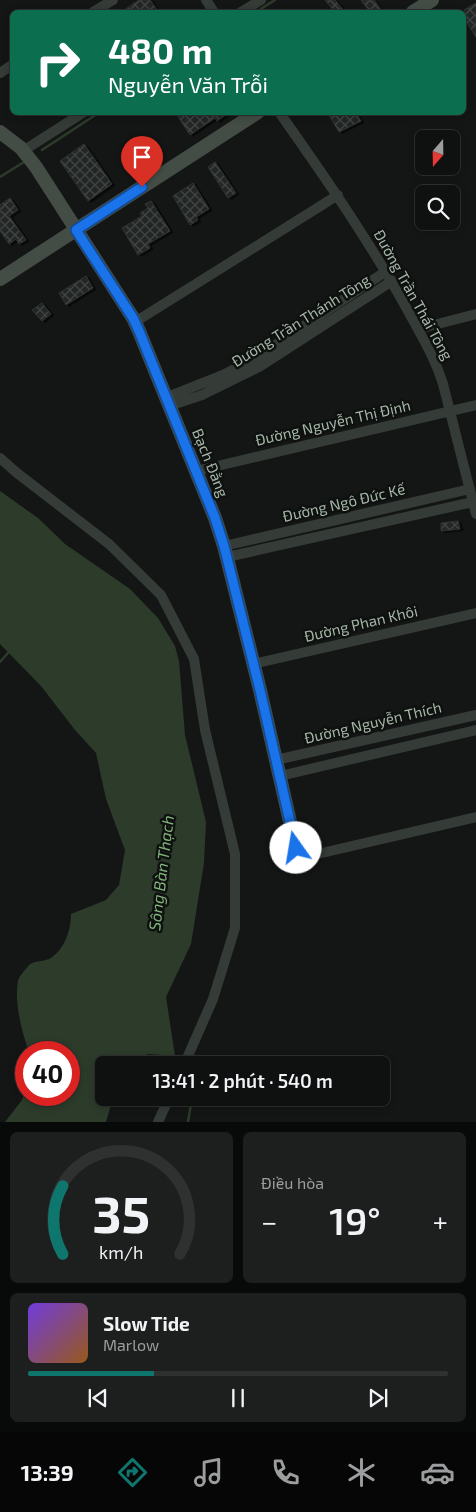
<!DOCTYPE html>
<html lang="vi">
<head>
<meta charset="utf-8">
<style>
	:root { --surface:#0f1010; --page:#1d1e1e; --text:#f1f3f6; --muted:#9b9d9f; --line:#2f3030; --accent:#0f766e }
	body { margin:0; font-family:"Exo 2",sans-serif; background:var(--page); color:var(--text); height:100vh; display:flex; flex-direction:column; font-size:19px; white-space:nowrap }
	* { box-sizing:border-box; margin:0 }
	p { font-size:16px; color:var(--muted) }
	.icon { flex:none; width:28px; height:28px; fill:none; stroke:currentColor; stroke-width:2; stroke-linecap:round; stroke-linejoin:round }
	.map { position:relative; height:1122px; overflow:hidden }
	.drawer { display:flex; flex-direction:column; gap:10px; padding:10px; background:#080909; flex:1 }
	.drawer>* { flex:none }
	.banner { position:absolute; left:10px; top:10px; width:456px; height:105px; border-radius:8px; box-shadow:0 2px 8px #0003,0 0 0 1px var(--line); background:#0b6e4f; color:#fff; overflow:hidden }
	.needle { width:32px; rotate:200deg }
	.controls { position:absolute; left:415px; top:130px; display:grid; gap:10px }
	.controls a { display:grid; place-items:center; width:45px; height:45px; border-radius:8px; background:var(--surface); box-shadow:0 2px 8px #0003,0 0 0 1px var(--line); font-size:25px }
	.speed { position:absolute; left:15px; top:1041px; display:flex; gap:10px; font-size:25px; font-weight:700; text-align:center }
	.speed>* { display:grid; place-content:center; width:65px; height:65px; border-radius:50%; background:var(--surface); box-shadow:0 2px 8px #0003,0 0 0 1px var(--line); line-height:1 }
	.speed .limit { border:8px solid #d22; background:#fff; color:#111 }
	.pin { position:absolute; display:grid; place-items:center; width:42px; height:42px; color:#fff; margin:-51px -21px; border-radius:50% 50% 50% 0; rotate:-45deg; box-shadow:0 0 5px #0007 }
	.pin .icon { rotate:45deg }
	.me { position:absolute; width:55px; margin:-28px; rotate:347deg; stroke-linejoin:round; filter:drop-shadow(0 0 4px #0008) }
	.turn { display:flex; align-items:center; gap:18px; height:105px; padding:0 15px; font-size:22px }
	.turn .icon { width:65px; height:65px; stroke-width:2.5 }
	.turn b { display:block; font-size:35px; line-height:42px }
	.big { font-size:38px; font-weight:600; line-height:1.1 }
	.drawer .tile { flex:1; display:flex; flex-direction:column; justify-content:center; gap:8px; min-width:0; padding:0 18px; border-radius:8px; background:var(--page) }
	.drawer .dial { align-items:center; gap:0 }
	.dial svg { height:130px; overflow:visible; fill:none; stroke:var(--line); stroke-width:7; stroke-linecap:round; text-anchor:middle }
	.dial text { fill:var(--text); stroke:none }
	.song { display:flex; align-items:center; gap:15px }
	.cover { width:60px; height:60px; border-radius:8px; background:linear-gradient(135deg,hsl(260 70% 55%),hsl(30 70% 35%)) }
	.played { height:5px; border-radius:2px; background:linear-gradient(90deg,var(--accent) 30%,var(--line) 30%) }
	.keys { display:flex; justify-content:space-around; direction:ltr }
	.heat { display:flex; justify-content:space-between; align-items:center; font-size:28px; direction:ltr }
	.drawer .tiles { flex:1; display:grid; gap:10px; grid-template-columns:1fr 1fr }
	.tile:last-child { grid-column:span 2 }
	.trip { position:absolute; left:95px; top:1056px; width:295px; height:50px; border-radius:8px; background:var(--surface); box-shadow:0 2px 8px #0003,0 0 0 1px var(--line); font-weight:600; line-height:50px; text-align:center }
	.menu { display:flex; height:80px; justify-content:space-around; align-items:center; background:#060606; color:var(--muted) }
	.menu .icon { width:35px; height:35px }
	.menu .on { color:var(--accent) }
	.menu b { font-size:22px; color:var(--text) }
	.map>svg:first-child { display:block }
	.water { fill:#2c3b2a }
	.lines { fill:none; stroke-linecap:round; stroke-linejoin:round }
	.stream { stroke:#2c3b2a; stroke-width:2.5 }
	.building { fill:url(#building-cross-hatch); stroke:#2e3330; filter:url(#shadow) }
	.street { stroke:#353c37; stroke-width:10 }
	.secondary { stroke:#434c45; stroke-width:14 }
	.route-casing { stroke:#114b97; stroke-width:12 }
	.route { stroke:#1a73e8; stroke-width:9 }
	.labels { text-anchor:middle; stroke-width:5; stroke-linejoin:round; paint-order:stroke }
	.street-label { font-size:15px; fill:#a5b7a7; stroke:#0f1110 }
	.water-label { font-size:16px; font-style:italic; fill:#81b57a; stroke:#0f1110 }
</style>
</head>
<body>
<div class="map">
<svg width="476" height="1122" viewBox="0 0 476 1122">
	<defs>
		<pattern id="building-cross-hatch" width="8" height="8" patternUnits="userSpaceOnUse" patternTransform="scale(1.25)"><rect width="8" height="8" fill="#242726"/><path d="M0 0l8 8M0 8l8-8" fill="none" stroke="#414443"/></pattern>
		<filter id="shadow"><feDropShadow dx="3" dy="1.5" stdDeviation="0" flood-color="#0009"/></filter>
	</defs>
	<rect width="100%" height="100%" fill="#141615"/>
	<path class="water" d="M 0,491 L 38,518 L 65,544 L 130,589 L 158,618 L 175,646 L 179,661 L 185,735 L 206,822 L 204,863 L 191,944 L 166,997 L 175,1056 L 147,1054 L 137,1065 L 104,1065 L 104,1098 L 113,1098 L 106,1122 L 5,1122 L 22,1100 L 26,1089 L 26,1095 L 69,1095 L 69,1052 L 29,1052 C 22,1032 14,1003 18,981 C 19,976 26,969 29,965 C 35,960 44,962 51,958 C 65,948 71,930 71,914 L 106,900 L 119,885 L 125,850 L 106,799 L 96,753 L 75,730 L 41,686 L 0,644 Z"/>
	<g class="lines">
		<path class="stream" d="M 256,12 L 275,0
			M 42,150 L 100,112
			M 0,177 L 24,162
			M 0,662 L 8,653
			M 188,1122 L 192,1098"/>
	</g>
	<path class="building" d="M 139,0 L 150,0 L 159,12 L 121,12 Z
		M 325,0 L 335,0 L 345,12 L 335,12 Z
		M 361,0 L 374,0 L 383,12 L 370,12 Z
		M 476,3 L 476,37 L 464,18 L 464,10 Z
		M 175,112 L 230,112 L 217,121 L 215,118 L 190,135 Z
		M 327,112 L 355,112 L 361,121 L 339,132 Z
		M 84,144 L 112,184 L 88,201 L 60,161 Z
		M 215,162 L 236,193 L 228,198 L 208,167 Z
		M 193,183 L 209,209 L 196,217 L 198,220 L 190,225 L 173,196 Z
		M 10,198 L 18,210 L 9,216 L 26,240 L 19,244 L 16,239 L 9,244 L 0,231 L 0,205 Z
		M 151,201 L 170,231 L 148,244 L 150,248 L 138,255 L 122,228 L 142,216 L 140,213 L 148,208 L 145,204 Z
		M 86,276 L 93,288 L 66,305 L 59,293 Z
		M 42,303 L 51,314 L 42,321 L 32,310 Z
		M 458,521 L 460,529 L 441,531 L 441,523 Z"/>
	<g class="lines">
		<path class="street" d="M 206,0 L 214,12
			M 93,12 L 113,0
			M 241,12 L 261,0
			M 0,73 L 12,65
			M 279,112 C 325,177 370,242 408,311 C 421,335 435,358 443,384 L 476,514
			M 23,151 L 84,112
			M 135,322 L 338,195
			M 418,329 L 476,314
			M 165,398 L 223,375 L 256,358 L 385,272
			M 169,406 L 202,395 L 259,367 L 392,281
			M 0,458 L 17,473 L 109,544 L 161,595 L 194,659 L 205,730 L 235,854 L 235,928 L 213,999 L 184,1065
			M 196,471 L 476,405
			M 224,546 L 470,489
			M 227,557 L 473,502
			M 253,664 L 476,613
			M 276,760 L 476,715
			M 280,776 L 476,730
			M 296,848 L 301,853 L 309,856 L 476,817
			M 158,1122 L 169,1098"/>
		<path class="secondary" d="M 413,12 L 432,0
			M 0,132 L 21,148 L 36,167 L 133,318 L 139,331 L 215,518 L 224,546 L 260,690 L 296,848
			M 0,279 L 258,112"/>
	</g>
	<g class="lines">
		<g class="route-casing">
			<path id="route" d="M 142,187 L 76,230 L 133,318 L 139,331 L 215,518 L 224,546 L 260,690 L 296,848"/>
		</g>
		<use href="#route" class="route"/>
	</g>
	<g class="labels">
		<g class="street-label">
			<text transform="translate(413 295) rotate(61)" y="5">Đường Trần Thái Tông</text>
			<text transform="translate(301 321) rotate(-32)" y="5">Đường Trần Thánh Tông</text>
			<text transform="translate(333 423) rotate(-13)" y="5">Đường Nguyễn Thị Định</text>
			<text transform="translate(210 463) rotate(68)" y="5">Bạch Đằng</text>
			<text transform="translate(344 503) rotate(-13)" y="5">Đường Ngô Đức Kế</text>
			<text transform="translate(361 624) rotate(-13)" y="5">Đường Phan Khôi</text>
			<text transform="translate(373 723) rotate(-13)" y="5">Đường Nguyễn Thích</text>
		</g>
		<g class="water-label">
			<text transform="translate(161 873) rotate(-83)" y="6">Sông Bàn Thạch</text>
		</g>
	</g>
</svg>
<div class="controls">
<a><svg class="needle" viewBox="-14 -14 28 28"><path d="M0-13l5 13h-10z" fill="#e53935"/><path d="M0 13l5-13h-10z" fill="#9b9d9f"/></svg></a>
<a><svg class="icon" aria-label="search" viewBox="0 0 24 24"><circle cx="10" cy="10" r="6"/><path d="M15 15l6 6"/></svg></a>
</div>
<div class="speed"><div class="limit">40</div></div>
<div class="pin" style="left:142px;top:187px;background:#d93025"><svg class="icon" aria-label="arrive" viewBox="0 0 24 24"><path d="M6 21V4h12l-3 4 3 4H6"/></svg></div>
<svg class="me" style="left:296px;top:848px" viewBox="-20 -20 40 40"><circle r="19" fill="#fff"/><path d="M0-13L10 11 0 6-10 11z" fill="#1a73e8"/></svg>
<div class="trip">13:41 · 2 phút · 540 m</div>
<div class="banner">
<div class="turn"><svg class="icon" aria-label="right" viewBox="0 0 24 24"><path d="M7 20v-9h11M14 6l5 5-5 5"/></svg><div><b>480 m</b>Nguyễn Văn Trỗi</div></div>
</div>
</div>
<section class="drawer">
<div class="tiles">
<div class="tile dial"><svg viewBox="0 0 100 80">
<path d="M14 69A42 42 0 1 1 86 69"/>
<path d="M14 69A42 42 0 0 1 14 27" stroke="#0f766e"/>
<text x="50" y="56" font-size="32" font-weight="700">35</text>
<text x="50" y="72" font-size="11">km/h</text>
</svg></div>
<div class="tile"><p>Điều hòa</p>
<div class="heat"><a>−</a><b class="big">19°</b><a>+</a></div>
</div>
<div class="tile">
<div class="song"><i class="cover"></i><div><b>Slow Tide</b><p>Marlow</p></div></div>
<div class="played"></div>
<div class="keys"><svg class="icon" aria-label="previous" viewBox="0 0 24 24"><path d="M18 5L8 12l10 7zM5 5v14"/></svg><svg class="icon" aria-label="pause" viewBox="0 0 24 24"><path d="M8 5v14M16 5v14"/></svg><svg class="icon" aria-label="next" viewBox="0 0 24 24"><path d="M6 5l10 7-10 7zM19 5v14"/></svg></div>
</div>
</div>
</section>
<nav class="menu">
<b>13:39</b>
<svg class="icon on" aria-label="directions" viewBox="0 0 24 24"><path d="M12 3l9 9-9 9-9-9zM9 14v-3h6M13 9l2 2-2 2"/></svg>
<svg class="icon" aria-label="music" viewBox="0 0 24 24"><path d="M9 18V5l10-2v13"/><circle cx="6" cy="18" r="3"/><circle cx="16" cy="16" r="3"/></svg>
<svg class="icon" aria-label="phone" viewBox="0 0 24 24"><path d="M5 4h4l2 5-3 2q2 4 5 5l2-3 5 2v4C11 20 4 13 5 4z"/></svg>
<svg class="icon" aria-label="climate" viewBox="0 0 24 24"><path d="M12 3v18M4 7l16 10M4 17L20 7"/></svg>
<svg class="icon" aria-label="car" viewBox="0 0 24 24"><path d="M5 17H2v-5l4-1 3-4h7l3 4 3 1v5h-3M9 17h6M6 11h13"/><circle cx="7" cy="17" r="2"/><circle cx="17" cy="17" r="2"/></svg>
</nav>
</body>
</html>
